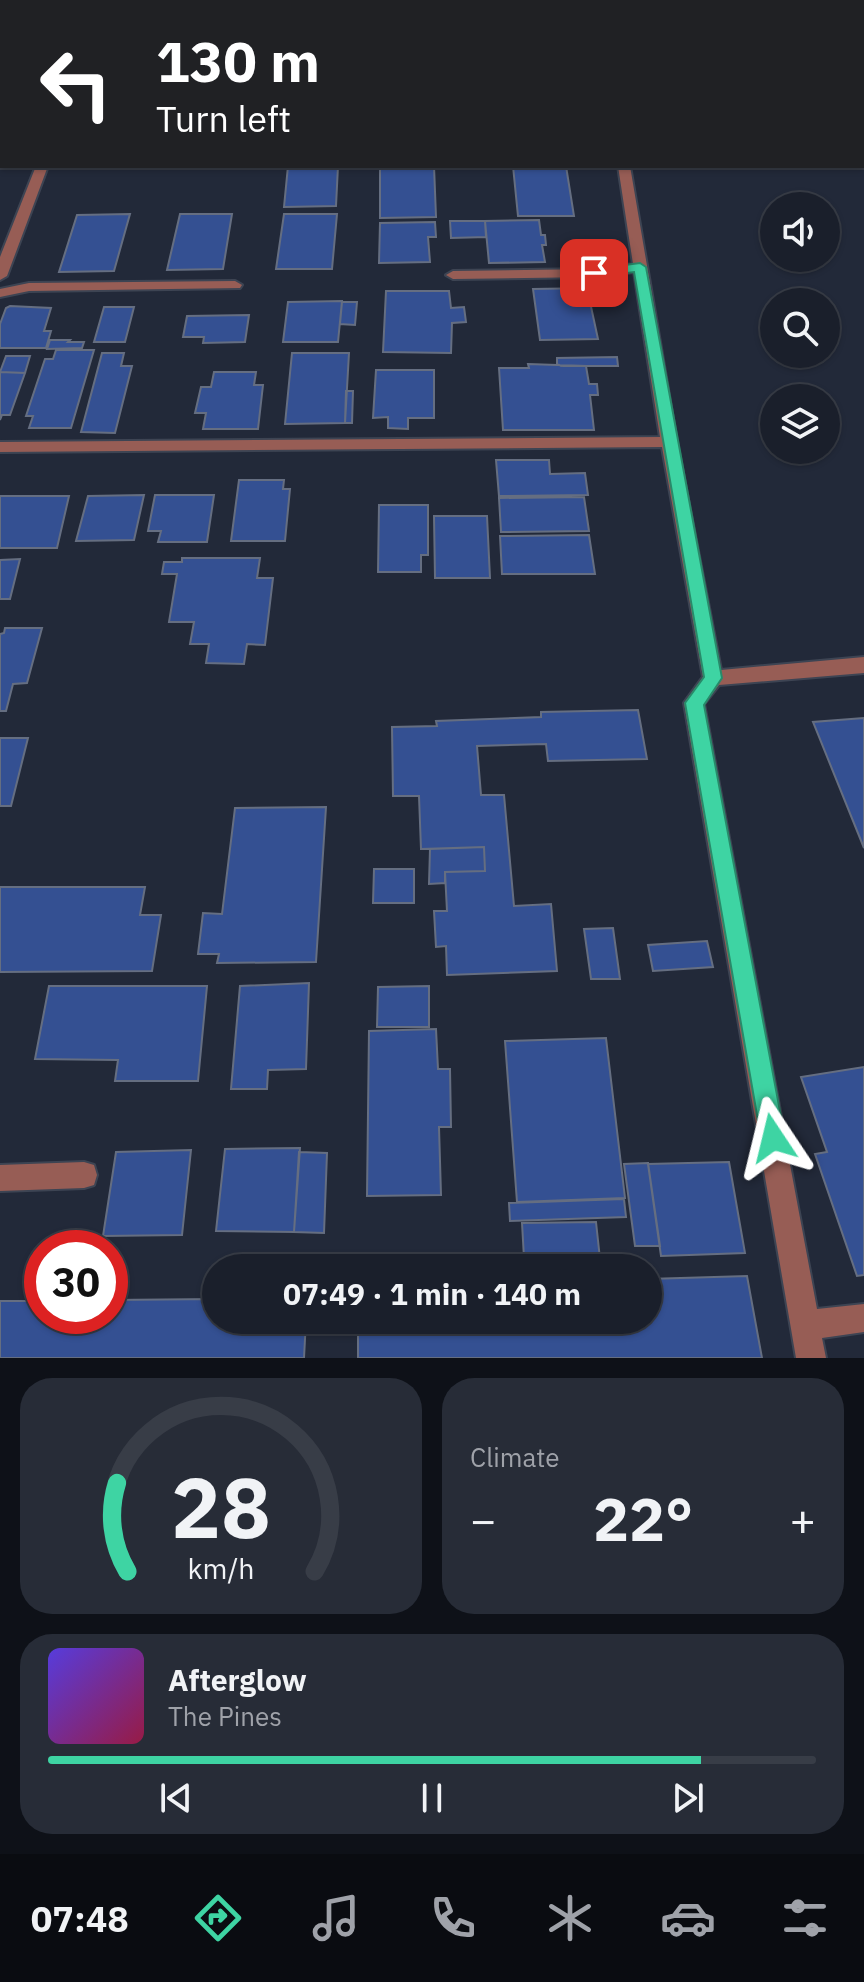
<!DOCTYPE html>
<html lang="en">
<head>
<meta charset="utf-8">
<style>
	:root { --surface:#1a1f2b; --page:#272c37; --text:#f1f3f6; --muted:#9fa2a9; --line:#383d47; --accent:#3ed4a3 }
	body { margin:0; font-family:"IBM Plex Sans",sans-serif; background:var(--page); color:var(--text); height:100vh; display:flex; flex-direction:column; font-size:30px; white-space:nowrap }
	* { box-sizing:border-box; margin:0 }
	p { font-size:26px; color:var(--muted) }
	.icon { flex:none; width:44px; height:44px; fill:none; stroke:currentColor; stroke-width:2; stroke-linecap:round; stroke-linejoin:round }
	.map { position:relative; height:1358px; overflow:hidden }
	.drawer { display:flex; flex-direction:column; gap:20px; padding:20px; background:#0e1118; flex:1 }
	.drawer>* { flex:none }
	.top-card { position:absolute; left:0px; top:0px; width:864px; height:168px; box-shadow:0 2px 6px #0004,0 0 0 2px var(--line); background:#202124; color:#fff; overflow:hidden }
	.tools { position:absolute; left:760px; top:192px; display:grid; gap:16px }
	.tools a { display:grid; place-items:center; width:80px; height:80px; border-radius:50%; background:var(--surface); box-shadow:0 2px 6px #0004,0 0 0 2px var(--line); font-size:40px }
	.speed { position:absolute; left:24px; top:1230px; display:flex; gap:16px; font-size:40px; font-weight:700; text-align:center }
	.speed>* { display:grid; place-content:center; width:104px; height:104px; border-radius:50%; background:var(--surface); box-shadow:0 2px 6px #0004,0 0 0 2px var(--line); line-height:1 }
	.speed .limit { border:12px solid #d22; background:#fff; color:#111 }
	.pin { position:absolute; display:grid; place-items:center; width:68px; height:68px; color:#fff; margin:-34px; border-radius:16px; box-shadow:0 4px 12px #0006 }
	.me { position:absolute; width:88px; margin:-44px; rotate:350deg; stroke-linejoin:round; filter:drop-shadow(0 0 6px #0008) }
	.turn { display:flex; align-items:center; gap:28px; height:168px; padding:0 24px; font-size:36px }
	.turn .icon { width:104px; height:104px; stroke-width:2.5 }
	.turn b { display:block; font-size:56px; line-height:68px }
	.big { font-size:60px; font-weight:700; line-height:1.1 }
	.drawer .card { flex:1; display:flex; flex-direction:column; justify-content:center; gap:12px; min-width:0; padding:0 28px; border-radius:32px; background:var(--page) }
	.drawer .dial { align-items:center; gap:0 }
	.dial svg { height:208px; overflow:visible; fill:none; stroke:var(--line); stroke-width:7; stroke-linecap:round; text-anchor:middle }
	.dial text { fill:var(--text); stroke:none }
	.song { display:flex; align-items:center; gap:24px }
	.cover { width:96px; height:96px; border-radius:12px; background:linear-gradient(135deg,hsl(250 70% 55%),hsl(340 70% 35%)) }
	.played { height:8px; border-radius:4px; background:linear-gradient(90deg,var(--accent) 85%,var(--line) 85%) }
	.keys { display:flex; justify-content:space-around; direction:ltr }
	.heat { display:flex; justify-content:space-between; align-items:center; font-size:44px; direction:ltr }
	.drawer .tiles { flex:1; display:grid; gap:20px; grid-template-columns:1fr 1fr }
	.card:last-child { grid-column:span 2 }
	.trip { position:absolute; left:202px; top:1254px; width:460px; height:80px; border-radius:40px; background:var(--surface); box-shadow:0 2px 6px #0004,0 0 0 2px var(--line); font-weight:700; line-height:80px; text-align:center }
	.dock { display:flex; height:128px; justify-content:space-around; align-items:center; background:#0a0c11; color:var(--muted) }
	.dock .icon { width:56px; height:56px }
	.dock .selected { color:var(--accent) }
	.dock b { font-size:36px; color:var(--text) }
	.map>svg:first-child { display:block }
	.building { fill:#345092; stroke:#656e81; stroke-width:2 }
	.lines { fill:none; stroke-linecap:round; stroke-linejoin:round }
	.minor-casing { stroke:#3d4453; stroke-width:4 }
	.minor { fill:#975d55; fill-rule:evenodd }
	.route { fill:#3ed4a3; stroke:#288a6a; stroke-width:2 }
</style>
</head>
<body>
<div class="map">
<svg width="864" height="1358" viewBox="0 0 864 1358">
	<rect width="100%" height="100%" fill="#222939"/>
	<path class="building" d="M 119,0 L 363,0 L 119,2 Z
		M 288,166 L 338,166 L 336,206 L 284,207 Z
		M 380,166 L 434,166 L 436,217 L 380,218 Z
		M 513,166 L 566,166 L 574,216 L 518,216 Z
		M 130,214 L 114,271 L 59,272 L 77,215 Z
		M 180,214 L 232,214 L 223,269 L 167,270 Z
		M 284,214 L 337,214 L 332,269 L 276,269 Z
		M 539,220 L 541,235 L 545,235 L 546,245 L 542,245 L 545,262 L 489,263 L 485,221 Z
		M 450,221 L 485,221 L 486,237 L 451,238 Z
		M 435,222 L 436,237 L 428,237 L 430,262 L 379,263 L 380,223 Z
		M 593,288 L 596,302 L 590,302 L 598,339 L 540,340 L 533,289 Z
		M 386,291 L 449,291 L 451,308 L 464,307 L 466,322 L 452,323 L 451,353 L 383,352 Z
		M 342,301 L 338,342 L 283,342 L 288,302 Z
		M 342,302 L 357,302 L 355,325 L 340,324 Z
		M 10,306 L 51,308 L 44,331 L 51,331 L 46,348 L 0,348 L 0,324 L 6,308 Z
		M 104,307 L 134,307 L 125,342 L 94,342 Z
		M 249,315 L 245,342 L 203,343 L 204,337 L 183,337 L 187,316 Z
		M 50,340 L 70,340 L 68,342 L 84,342 L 82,348 L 47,349 Z
		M 56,350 L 94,350 L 71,428 L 29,428 L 33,416 L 26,416 L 45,359 L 53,359 Z
		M 102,353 L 124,353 L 121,366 L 132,366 L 115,433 L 81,432 Z
		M 292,353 L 349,353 L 345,423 L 285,424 Z
		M 6,356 L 30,356 L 25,373 L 0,372 Z
		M 617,357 L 618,366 L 561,366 L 557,364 L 557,358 Z
		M 528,364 L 586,366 L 589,384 L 597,384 L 598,395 L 590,395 L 594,430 L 503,430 L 499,368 L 529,368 Z
		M 376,370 L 434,370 L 434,418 L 408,418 L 408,429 L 388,428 L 388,417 L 373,418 Z
		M 0,372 L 25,373 L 10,415 L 2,415 L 0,420 Z
		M 214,372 L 256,372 L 254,385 L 263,385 L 258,429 L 203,429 L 206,413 L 195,413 L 201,387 L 211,387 Z
		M 346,391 L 353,391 L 352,423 L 345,423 Z
		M 496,460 L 549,460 L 550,474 L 585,473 L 588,495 L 499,496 Z
		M 239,480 L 284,480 L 283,489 L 290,489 L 285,541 L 231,541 Z
		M 144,495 L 134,540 L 76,541 L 88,496 Z
		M 155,495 L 214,495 L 207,542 L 158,542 L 161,531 L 148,531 Z
		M 0,496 L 69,496 L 57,548 L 0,548 Z
		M 584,497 L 589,531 L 501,532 L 499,498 Z
		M 379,505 L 428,505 L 428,555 L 421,555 L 421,572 L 378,572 Z
		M 434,516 L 487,516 L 490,578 L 435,578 Z
		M 589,535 L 595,574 L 502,574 L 500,536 Z
		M 182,558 L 260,558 L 257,578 L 273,578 L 265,645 L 247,644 L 244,664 L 206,663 L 209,644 L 190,644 L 194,622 L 169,622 L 177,574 L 162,574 L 164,562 L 182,562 Z
		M 20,559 L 10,599 L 0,599 L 0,560 Z
		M 5,628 L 42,628 L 27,683 L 13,684 L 6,711 L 0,711 L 0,634 L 4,633 Z
		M 638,710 L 647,759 L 548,761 L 546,744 L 477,746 L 481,795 L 504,795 L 514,906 L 551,904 L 557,971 L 447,975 L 446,946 L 436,947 L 434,911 L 447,911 L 445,872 L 485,871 L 484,847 L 421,849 L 419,796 L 393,796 L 392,727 L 437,726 L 436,721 L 541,717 L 541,712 Z
		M 864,718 L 864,848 L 813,722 Z
		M 0,738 L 28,738 L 11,806 L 0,806 Z
		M 326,807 L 316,962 L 217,963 L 219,954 L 198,954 L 203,913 L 222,914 L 235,808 Z
		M 484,847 L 485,871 L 445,872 L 445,883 L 429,884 L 430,849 Z
		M 374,869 L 414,869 L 414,903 L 373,903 Z
		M 0,887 L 145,887 L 140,915 L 161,915 L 152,971 L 0,972 Z
		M 613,928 L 620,979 L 591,979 L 584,929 Z
		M 707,941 L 713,967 L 653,971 L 648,945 Z
		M 309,983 L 306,1069 L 268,1070 L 267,1089 L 231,1089 L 240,986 Z
		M 49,986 L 207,986 L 198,1081 L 115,1081 L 118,1060 L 35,1059 Z
		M 429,986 L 429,1027 L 377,1027 L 378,987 Z
		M 436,1029 L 438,1069 L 450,1069 L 451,1127 L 439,1127 L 441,1195 L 367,1196 L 369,1031 Z
		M 606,1038 L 625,1198 L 517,1202 L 505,1041 Z
		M 864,1067 L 864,1275 L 857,1276 L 815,1154 L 827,1152 L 801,1077 Z
		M 300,1148 L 294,1232 L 216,1231 L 225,1149 Z
		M 191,1150 L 182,1235 L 103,1236 L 116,1152 Z
		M 299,1152 L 327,1153 L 324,1233 L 294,1232 Z
		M 729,1162 L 745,1253 L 661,1256 L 648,1164 Z
		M 648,1163 L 660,1246 L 635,1246 L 624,1164 Z
		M 624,1199 L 626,1217 L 510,1221 L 509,1203 Z
		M 596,1222 L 600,1259 L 524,1258 L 522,1223 Z
		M 747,1276 L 762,1358 L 358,1358 L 358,1320 L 648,1320 L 648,1279 Z
		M 216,1299 L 216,1320 L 306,1320 L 304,1358 L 0,1358 L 0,1301 L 42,1301 L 42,1316 L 110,1316 L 110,1300 Z"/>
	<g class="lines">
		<g class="minor-casing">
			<path id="minor" d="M 593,0 L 603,0 L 603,2 L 593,2 Z
				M 36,166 L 48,166 L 7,276 L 0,280 L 0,257 Z
				M 618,166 L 630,166 L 677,442 L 721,670 L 864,657 L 864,673 L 719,685 L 704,704 L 817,1309 L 864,1304 L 864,1332 L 822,1338 L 826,1358 L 796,1358 L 684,703 L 703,677 L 662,447 L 0,452 L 0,442 L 660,437 L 634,272 L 594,277 L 453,279 L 446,275 L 453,271 L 594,269 L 633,264 Z
				M 235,281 L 242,285 L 240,288 L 29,291 L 0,297 L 0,289 L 29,283 Z
				M 84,1162 L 94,1165 L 97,1175 L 94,1185 L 84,1188 L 0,1191 L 0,1165 Z"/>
		</g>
		<use href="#minor" class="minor"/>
	</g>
	<path class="route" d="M 640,263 L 646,267 L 722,678 L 704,705 L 785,1138 L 782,1147 L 773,1150 L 765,1147 L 761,1138 L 685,703 L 704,677 L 634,272 L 594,277 L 588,273 L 594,269 Z"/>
</svg>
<div class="tools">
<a><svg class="icon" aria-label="sound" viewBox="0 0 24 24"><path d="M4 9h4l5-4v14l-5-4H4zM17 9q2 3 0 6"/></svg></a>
<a><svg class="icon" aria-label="search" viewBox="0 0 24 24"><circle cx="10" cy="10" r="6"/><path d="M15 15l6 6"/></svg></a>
<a><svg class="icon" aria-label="layers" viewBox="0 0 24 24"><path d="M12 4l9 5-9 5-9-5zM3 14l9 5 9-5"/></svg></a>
</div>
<div class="speed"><div class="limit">30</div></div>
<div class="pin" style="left:594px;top:273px;background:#d93025"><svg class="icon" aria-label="arrive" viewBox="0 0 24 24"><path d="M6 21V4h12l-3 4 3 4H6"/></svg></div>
<svg class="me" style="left:773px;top:1138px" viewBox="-20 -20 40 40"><path d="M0-17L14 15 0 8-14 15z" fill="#3ed4a3" stroke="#fff" stroke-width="4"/></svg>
<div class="trip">07:49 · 1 min · 140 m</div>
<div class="top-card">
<div class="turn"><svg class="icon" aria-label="left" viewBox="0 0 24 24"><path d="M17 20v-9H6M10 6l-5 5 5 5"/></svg><div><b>130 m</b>Turn left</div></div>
</div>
</div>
<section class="drawer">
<div class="tiles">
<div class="card dial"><svg viewBox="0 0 100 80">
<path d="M14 69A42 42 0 1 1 86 69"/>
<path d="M14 69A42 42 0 0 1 10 35" stroke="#3ed4a3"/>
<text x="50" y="56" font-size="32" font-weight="700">28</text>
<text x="50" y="72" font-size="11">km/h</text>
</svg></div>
<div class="card"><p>Climate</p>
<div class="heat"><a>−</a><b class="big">22°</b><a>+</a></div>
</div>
<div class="card">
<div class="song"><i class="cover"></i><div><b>Afterglow</b><p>The Pines</p></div></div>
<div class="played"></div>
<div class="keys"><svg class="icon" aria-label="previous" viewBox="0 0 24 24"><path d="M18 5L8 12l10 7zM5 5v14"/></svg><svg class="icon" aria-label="pause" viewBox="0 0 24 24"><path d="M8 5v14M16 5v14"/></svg><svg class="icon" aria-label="next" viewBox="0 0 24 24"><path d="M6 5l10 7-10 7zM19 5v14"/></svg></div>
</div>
</div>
</section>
<nav class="dock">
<b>07:48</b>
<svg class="icon selected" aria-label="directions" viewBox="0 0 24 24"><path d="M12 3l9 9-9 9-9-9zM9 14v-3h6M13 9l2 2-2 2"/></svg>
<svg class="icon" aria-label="music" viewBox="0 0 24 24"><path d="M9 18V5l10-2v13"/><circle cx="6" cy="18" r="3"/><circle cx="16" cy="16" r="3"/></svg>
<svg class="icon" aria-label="phone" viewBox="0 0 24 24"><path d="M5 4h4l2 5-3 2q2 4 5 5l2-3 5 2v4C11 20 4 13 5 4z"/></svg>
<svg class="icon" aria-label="climate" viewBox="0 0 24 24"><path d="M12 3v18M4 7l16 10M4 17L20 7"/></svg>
<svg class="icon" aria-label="car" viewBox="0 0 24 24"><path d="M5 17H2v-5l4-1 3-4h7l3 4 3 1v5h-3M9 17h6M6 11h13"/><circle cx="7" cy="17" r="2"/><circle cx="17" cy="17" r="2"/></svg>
<svg class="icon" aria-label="filters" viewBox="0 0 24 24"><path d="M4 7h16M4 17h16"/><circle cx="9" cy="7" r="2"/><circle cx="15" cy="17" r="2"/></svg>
</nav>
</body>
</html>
